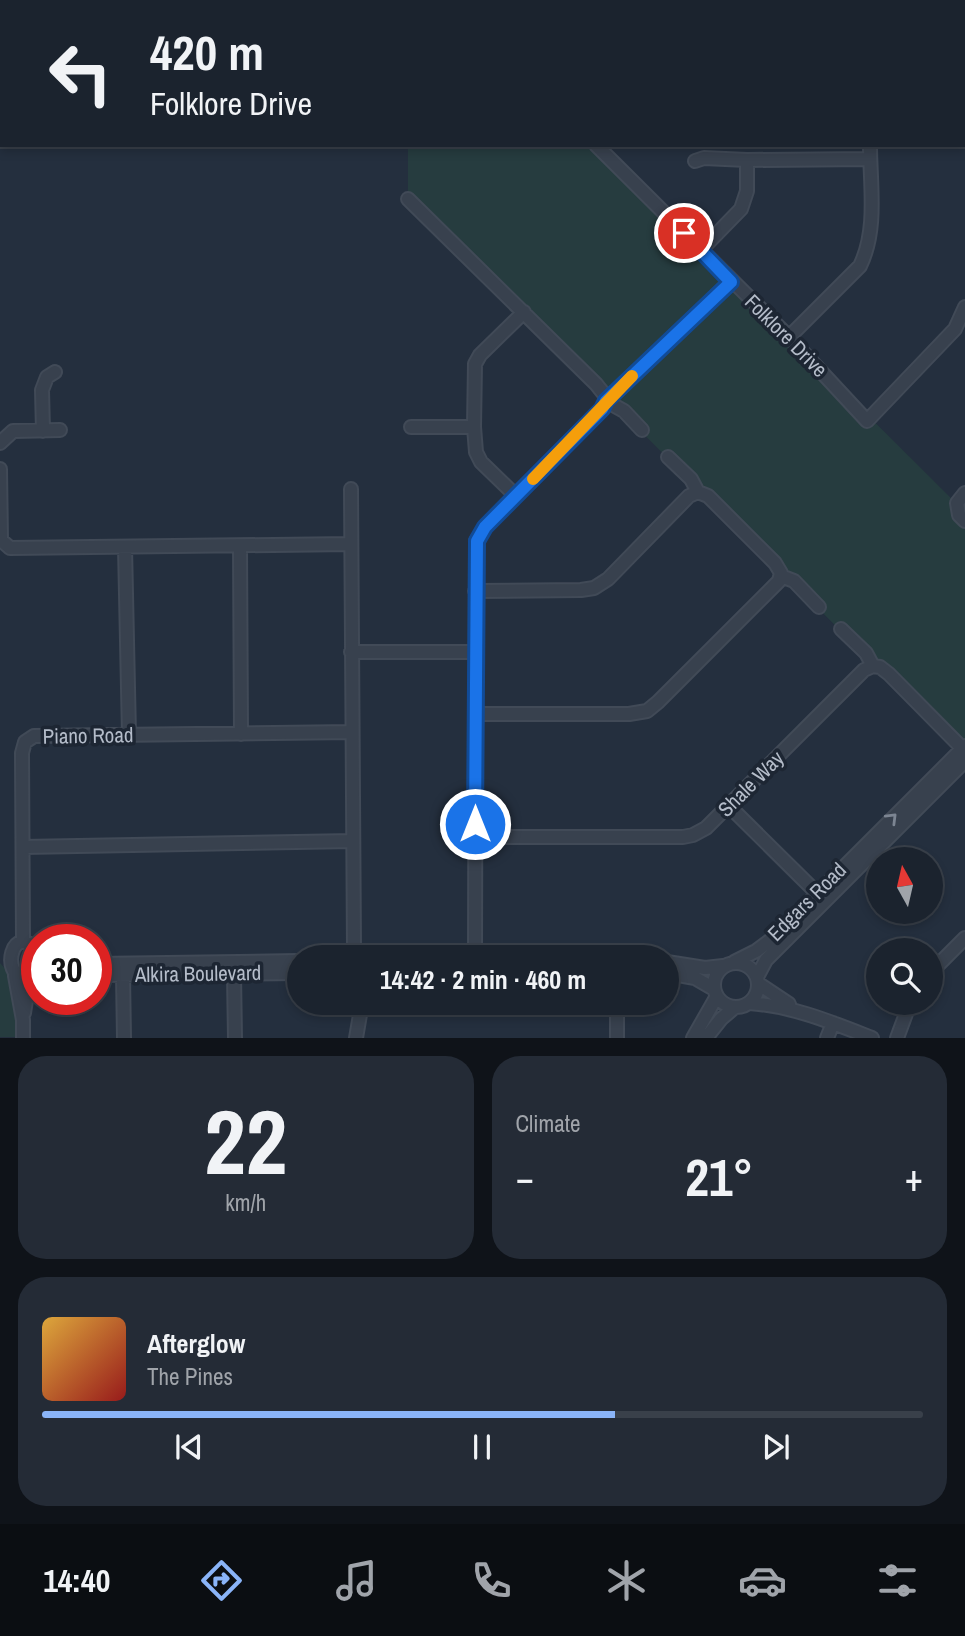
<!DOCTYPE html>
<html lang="en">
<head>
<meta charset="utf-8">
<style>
	:root { --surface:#1b232e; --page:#242b36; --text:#f1f3f6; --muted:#a0a4aa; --line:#39404a; --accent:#8ab4f8 }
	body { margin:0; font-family:"Archivo Narrow",sans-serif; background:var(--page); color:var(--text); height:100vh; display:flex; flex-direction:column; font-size:26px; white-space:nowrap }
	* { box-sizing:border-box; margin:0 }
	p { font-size:23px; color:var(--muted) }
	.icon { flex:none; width:38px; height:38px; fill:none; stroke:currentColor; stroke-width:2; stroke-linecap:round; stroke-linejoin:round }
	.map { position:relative; height:1038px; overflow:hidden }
	.sheet { display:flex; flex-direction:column; gap:18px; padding:18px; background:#0f1319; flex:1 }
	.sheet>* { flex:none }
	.guide { position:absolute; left:0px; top:0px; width:966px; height:147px; box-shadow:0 4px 10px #0003,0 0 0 2px var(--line); background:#1b232e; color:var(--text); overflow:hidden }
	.needle { width:46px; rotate:352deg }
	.buttons { position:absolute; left:866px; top:847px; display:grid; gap:14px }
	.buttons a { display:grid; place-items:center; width:77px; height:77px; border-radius:50%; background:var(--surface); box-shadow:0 4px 10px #0003,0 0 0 2px var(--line); font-size:35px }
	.speed { position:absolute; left:21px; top:924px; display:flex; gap:14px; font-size:35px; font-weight:700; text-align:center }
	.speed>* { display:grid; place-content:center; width:91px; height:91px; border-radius:50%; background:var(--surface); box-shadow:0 4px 10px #0003,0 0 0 2px var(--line); line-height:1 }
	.speed .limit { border:10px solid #d22; background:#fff; color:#111 }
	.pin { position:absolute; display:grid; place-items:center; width:60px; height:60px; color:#fff; margin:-30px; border:4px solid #fff; border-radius:50%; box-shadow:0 2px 7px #0007 }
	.me { position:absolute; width:77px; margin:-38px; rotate:0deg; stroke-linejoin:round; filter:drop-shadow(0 0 5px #0008) }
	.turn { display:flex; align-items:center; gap:24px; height:147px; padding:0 35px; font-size:32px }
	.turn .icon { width:91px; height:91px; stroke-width:2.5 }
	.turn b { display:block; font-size:49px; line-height:60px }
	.big { font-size:52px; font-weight:700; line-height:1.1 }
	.sheet .tile { flex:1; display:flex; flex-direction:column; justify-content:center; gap:10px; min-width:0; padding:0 24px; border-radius:28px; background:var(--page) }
	.sheet .dial { align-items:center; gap:0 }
	.dial b { font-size:91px; line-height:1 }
	.song { display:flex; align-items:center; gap:21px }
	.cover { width:84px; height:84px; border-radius:10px; background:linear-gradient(135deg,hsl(40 70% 55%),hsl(0 70% 35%)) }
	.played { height:7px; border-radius:4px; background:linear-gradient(90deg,var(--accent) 65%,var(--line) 65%) }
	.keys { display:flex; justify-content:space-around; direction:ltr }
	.heat { display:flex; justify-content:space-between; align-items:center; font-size:38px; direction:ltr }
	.sheet .tiles { flex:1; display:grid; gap:18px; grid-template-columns:1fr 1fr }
	.tile:last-child { grid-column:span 2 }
	.trip { position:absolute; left:287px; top:945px; width:392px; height:70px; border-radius:35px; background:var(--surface); box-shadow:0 4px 10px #0003,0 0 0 2px var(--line); font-weight:700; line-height:70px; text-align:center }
	.menu { display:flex; height:112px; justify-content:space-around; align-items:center; background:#0b0e12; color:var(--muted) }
	.menu .icon { width:49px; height:49px }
	.menu .current { color:var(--accent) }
	.menu b { font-size:32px; color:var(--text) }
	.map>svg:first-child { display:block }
	.green { fill:#263c3f }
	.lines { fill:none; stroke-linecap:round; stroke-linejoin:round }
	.minor-casing { stroke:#414a57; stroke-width:16 }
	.minor { stroke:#38414e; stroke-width:12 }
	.oneway { stroke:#7c8592 }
	.route-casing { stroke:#114b97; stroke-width:18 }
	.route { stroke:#1a73e8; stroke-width:12 }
	.slow { stroke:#f59e0b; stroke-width:12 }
	.labels { text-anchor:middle; stroke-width:7; stroke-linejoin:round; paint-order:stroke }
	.street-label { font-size:21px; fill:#b4bcc9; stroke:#1d2633 }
</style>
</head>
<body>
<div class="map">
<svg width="965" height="1038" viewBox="0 0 965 1038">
	<rect width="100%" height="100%" fill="#242f3e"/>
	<path class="green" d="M 218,0 L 657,0 L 657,2 L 220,2 Z
		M 408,145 L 596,145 L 965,512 L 965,755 L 408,199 Z
		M 0,963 L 13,977 L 20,1037 L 0,1037 Z"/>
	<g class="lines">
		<g class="minor-casing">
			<path id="minor" d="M 39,0 L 39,2
				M 204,0 L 206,2
				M 868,0 L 868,2
				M 187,2 L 188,0
				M 674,2 L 674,0
				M 0,76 L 2,76
				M 596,145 L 789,337 L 867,421 L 955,329 L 965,307
				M 695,161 L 704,158 L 747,160
				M 408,199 L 596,384 L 604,394 L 606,401 L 624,411 L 642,430
				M 701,250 L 741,209 L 747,191 L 747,160 L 870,159
				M 789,337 L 860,266 C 878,229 870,185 870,145
				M 411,427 L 474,427
				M 43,431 L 42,390 L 47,377 L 55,372
				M 0,443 L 13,431 L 60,430
				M 0,469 L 1,540 L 10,548 L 351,544
				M 351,489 L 354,949
				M 965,493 L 957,503 L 959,515 L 965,521
				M 516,496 L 481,462 L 476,452 L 474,427 L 475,364 L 480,355 L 524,312
				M 240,546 L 241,734
				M 125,547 L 129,735
				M 781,576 L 794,581 L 819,607
				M 475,591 L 581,590 L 594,588 L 608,579 L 689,496 L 698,492
				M 841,629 L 866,653 L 873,666
				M 351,652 L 475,652
				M 475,714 L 629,714 L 647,711 L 658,702 L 779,581 L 781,573 L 775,563 L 708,496 L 698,492 L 691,479 L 668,457
				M 729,806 L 821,897
				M 475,837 L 683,837 L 693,835 L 706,828 L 864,670 L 873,666 L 880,667 L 889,674 L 965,751
				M 23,847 L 353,841
				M 23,942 L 22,753 L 25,742 L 34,736 L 352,732
				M 37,951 C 12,920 0,977 25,977 L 37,969
				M 340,957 C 348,947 360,947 369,957
				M 475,957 L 476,541 L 485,527 L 602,409 L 606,401 L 731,281
				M 667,962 L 705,968 L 723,966
				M 734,962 L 756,951 L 772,939 L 965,746
				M714 985a22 22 0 1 1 44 0a22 22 0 1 1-44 0Z
				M 96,964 L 299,961
				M 931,972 L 965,938
				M 667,973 L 695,978 L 714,989
				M 234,974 L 235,1038
				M 96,975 L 299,973
				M 123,975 L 124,1038
				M 15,976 L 23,1020 L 23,1038
				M 757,977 L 766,960 L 965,761
				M 759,984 L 789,1004
				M 617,1003 L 617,1038
				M 749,1003 C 793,1006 831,1022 872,1038
				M 24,1013 L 30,975
				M 356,1038 L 362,1003
				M 693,1038 L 717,996
				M 706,1038 L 721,1019 L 735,1007
				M 827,1038 L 833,1023
				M 897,1038 L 910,1003"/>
		</g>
		<use href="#minor" class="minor"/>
	</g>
	<defs><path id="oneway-chevron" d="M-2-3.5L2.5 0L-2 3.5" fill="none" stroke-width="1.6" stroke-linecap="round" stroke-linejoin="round" transform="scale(1.75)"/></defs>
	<use class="oneway" href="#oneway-chevron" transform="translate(892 818) rotate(-45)"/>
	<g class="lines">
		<g class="route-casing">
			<path id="route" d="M 475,824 L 477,541 L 485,527 L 602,409 L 606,401 L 731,282 L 684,233"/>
		</g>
		<use href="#route" class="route"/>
		<path class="slow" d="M 533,479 L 632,376"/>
	</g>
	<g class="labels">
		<g class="street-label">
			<text transform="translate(786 336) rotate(45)" y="7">Folklore Drive</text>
			<text transform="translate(88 736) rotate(-1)" y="7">Piano Road</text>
			<text transform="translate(751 784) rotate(-45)" y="7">Shale Way</text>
			<text transform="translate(807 902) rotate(-45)" y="7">Edgars Road</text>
			<text transform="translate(198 974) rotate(-1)" y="7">Alkira Boulevard</text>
		</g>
	</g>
</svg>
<div class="buttons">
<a><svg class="needle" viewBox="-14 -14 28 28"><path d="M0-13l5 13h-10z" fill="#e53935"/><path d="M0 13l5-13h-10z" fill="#a0a4aa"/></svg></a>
<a><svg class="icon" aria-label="search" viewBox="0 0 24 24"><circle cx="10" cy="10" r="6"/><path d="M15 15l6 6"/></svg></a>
</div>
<div class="speed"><div class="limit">30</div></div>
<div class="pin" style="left:684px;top:233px;background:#d93025"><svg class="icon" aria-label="arrive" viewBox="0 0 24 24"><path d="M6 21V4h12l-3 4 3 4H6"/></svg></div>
<svg class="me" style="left:475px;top:824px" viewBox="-20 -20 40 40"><circle r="17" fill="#1a73e8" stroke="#fff" stroke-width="3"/><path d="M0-11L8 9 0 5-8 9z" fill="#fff"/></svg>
<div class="trip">14:42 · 2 min · 460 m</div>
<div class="guide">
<div class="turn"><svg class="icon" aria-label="left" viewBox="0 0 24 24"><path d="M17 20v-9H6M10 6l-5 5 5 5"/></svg><div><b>420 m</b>Folklore Drive</div></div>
</div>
</div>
<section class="sheet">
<div class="tiles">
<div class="tile dial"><b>22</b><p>km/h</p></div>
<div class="tile"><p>Climate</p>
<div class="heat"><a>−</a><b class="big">21°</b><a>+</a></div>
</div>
<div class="tile">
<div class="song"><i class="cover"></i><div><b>Afterglow</b><p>The Pines</p></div></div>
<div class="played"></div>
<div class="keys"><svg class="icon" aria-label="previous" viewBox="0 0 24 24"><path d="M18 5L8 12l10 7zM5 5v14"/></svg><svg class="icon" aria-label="pause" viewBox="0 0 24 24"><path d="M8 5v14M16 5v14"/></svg><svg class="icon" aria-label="next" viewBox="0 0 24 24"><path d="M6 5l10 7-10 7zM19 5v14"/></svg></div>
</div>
</div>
</section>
<nav class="menu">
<b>14:40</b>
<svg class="icon current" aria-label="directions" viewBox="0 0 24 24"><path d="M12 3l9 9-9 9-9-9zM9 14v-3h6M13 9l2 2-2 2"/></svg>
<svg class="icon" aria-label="music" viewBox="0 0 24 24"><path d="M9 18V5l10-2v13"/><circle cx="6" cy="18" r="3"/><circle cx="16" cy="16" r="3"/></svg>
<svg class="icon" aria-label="phone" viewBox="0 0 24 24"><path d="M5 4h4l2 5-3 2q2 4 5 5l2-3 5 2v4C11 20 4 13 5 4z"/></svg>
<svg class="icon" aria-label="climate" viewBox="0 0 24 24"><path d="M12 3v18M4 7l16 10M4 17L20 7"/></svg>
<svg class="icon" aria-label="car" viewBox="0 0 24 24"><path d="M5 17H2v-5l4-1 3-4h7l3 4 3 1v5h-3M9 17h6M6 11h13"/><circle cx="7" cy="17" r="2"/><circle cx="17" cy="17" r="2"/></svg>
<svg class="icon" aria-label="filters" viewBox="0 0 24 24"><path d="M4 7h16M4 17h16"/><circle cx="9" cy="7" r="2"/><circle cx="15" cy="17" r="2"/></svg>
</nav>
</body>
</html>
